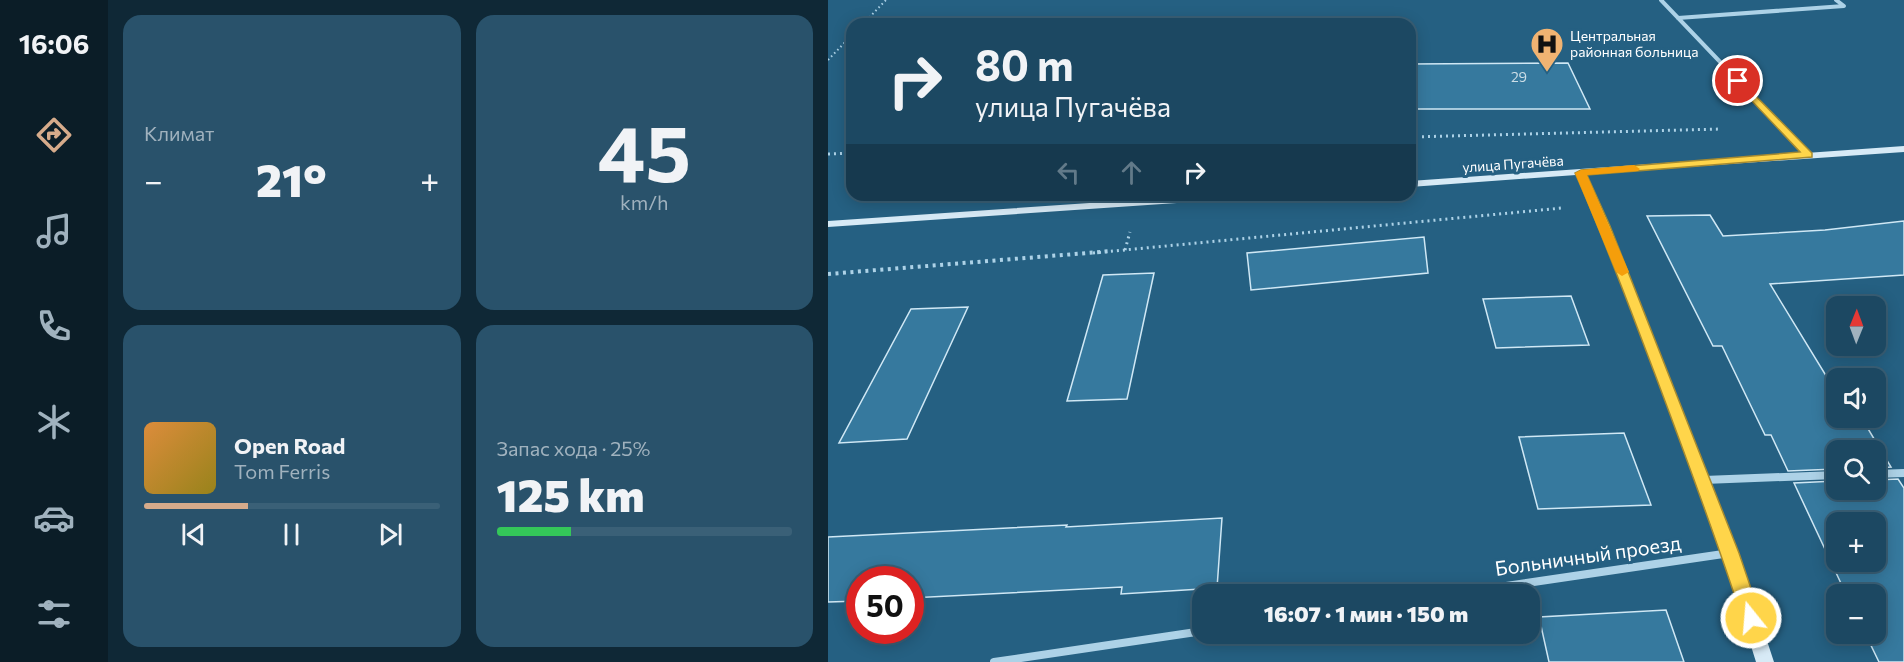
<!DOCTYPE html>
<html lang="ru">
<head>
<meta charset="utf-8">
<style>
	:root { --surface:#1c4862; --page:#29526b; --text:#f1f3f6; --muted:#a0b2be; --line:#3a6077; --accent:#d6ab8b }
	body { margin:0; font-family:Commissioner,sans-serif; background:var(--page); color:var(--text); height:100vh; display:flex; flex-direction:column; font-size:22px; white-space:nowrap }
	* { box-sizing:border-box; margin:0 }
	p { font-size:20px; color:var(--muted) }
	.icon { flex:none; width:33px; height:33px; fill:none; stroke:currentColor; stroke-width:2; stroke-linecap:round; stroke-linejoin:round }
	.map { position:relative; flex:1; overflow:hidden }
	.drawer { display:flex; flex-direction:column; gap:15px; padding:15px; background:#0f2836; width:720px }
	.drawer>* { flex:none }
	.guide { position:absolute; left:18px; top:18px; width:570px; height:183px; border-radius:18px; box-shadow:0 3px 15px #0003,0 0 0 2px var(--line); background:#1c4862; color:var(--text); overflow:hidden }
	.needle { width:39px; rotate:1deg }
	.tools { position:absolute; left:998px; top:296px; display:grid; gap:12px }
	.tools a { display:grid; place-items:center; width:60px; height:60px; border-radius:12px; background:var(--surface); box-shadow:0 3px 15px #0003,0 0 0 2px var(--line); font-size:30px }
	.speed { position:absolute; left:18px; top:566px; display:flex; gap:12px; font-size:30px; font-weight:700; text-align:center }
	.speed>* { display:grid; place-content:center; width:78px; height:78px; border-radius:50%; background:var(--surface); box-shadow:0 3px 15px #0003,0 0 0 2px var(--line); line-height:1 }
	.speed .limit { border:9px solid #d22; background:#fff; color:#111 }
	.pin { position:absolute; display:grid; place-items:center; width:51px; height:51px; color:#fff; margin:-26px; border:3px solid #fff; border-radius:50%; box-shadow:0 2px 6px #0007 }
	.me { position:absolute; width:66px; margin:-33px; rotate:343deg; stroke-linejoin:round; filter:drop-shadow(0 0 4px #0008) }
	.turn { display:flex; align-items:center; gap:21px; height:126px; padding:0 30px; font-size:27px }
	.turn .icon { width:78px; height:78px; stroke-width:2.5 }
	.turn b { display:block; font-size:42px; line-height:51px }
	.lanes { display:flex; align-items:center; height:57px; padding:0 30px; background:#0003; justify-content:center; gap:30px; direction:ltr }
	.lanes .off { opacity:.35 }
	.big { font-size:45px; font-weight:800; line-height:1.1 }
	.drawer .card { flex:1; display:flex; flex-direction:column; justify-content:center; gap:9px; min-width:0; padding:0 21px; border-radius:18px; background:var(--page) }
	.drawer .dial { align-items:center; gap:0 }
	.dial b { font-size:78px; line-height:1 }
	.song { display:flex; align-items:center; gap:18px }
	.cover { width:72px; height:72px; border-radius:9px; background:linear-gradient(135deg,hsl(30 70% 55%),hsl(50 70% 35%)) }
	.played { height:6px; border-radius:3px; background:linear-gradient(90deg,var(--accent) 35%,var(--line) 35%) }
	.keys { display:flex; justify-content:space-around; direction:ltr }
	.heat { display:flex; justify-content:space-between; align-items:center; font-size:33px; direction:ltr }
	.charge { height:9px; border-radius:4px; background:linear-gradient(90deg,#34c759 25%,var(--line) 0) }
	.drawer .tiles { flex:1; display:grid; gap:15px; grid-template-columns:repeat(2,1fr) }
	.trip { position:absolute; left:364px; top:584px; width:348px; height:60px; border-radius:18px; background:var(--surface); box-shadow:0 3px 15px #0003,0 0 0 2px var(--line); font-weight:800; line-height:60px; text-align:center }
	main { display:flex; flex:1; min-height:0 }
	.dock { display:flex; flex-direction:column; width:108px; justify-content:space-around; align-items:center; background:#0b1d27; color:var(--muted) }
	.dock .icon { width:42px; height:42px }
	.dock .on { color:var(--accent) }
	.dock b { font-size:27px; color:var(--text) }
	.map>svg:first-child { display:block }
	.building { fill:#36799e; stroke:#d0e8f5; stroke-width:1.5; fill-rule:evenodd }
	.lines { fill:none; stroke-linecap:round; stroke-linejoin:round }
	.path-far2 { stroke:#add2e7; stroke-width:2; stroke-dasharray:1.5 3; stroke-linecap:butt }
	.path-far1 { stroke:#add2e7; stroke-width:3; stroke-dasharray:2 4; stroke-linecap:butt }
	.path { stroke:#add2e7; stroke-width:4; stroke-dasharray:3 4.5; stroke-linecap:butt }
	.street-far2 { stroke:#add2e7; stroke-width:4 }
	.street-far1 { stroke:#add2e7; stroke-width:4.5 }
	.street { stroke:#add2e7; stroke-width:8 }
	.secondary { fill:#d7eaf6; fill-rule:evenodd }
	.route { fill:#ffd54a; stroke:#a68a30; stroke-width:1.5 }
	.slow { fill:#f59e0b }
	.labels { text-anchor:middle; stroke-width:6; stroke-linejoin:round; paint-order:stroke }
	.far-poi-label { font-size:14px; fill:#fff; stroke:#256082; text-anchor:start }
	.number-label { font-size:14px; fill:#cddee7 }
	.far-street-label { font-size:14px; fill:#fff; stroke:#256082 }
	.near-street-label { font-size:20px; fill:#fff; stroke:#256082 }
</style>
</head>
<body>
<main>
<nav class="dock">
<b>16:06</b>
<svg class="icon on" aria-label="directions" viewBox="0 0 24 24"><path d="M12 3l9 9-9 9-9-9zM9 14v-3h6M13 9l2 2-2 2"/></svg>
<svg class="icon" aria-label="music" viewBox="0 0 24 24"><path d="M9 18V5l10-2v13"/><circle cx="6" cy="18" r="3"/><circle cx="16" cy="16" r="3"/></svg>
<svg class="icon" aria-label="phone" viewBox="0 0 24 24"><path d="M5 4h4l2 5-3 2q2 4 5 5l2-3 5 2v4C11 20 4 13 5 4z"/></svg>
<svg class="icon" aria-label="climate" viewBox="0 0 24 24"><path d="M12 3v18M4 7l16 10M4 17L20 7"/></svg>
<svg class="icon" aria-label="car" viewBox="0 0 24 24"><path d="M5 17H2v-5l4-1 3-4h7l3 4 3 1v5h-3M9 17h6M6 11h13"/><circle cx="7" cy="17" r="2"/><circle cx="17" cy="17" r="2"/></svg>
<svg class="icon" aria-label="filters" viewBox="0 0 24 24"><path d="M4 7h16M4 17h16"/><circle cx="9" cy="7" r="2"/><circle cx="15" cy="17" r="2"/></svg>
</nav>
<section class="drawer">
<div class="tiles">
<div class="card"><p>Климат</p>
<div class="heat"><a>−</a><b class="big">21°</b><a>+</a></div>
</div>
<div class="card dial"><b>45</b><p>km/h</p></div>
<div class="card">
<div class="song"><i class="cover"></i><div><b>Open Road</b><p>Tom Ferris</p></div></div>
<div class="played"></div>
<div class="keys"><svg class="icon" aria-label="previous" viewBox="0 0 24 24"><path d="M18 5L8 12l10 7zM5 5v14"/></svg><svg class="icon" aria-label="pause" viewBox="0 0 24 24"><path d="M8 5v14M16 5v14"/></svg><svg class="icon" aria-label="next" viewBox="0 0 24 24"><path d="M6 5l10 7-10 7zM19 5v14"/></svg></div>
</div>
<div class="card"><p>Запас хода · 25%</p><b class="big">125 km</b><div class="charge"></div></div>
</div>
</section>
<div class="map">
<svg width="1076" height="662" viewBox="0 0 1076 662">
	<rect width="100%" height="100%" fill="#256082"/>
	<path class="building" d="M 740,63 L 762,109 L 582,109 L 582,64 Z
		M 882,215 L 895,236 L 997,230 L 1076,221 L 1076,275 L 942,284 L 1008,392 L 1008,417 L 1033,417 L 1063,467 L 1047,468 L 1047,450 L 1008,450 L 1008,469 L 960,471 L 943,435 L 937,435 L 894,346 L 885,346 L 819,216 Z
		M 596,237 L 600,273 L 423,290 L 419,253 Z
		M 326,273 L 299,399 L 239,401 L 275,275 Z
		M 743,296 L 761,345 L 668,348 L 655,299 Z
		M 140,307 L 79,439 L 11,443 L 83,309 Z
		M 796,433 L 823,505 L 710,509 L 691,437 Z
		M 1070,479 L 1076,488 L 1076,662 L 1051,662 L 1037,633 L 1047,633 L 1047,594 L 1018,594 L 966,483 L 1008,481 L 1008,489 L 1047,489 L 1047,480 ZM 1008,522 L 1047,522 L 1047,561 L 1008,561 Z
		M 394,518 L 389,588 L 293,594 L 294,587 L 82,598 L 82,579 L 32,579 L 32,601 L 0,602 L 0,537 L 239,525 L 238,527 Z
		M 838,610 L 856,662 L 721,662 L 711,617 Z"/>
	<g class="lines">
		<path class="path-far2" d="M 35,24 L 58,0
			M 0,60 L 24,35"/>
		<path class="path-far1" d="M 582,137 L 893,129
			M 0,154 L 24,153
			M 297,250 L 302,232
			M 265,253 L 734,208"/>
		<path class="path" d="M 0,274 L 284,251"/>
		<path class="street-far2" d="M 833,0 L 939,111
			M 850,18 L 1016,6 L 1008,0"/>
		<path class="street-far1" d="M 937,110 L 980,155"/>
		<path class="street" d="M 1047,474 L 1076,473
			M 876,480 L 1008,475
			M 624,594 L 902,553
			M 166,662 L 375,631"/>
		<path class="secondary" d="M 1076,146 L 1076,152 L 757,174 L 781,226 L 910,553 L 946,662 L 928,662 L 894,553 L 868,480 L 771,226 L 748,175 L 582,187 L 582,181 Z
			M 379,195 L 427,195 L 422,198 L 0,227 L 0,221 Z"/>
	</g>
	<path class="route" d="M 910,78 L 984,153 L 984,157 L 759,175 L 782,226 L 911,553 L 933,618 L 930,624 L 923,627 L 916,624 L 914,618 C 888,537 858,457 828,377 C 802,309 777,240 747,173 L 753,170 L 972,152 L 907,83 L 905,81 Z"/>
	<path class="slow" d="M 806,165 L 812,169 L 810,171 L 759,175 L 801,272 L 794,276 L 788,272 L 747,173 L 753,170 Z"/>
	<defs>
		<g id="hospital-pin" transform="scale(1.725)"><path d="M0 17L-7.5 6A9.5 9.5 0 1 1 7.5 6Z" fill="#f0b372" stroke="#256082"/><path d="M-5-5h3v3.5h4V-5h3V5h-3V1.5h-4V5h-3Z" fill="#111"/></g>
	</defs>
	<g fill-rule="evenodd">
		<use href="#hospital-pin" x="719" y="44"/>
	</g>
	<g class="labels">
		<g class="far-poi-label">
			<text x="742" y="41">Центральная<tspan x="742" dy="16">районная больница</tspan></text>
		</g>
		<g class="number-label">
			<text x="691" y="82">29</text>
		</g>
		<g class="far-street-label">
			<text transform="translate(685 164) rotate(-4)" y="5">улица Пугачёва</text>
		</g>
		<g class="near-street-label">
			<text transform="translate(760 556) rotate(-8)" y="7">Больничный проезд</text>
		</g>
	</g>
</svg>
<div class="tools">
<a><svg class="needle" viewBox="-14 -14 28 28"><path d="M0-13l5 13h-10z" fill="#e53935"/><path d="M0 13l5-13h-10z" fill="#a0b2be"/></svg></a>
<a><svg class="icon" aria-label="sound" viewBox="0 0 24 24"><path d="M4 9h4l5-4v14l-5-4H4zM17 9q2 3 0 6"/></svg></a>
<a><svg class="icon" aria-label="search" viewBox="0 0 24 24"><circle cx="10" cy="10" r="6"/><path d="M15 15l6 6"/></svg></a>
<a>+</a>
<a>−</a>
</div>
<div class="speed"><div class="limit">50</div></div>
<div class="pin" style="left:910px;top:81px;background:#d93025"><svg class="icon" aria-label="arrive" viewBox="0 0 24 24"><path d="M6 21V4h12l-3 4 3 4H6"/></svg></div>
<svg class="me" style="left:923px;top:618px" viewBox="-20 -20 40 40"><circle r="17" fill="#ffd54a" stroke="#fff" stroke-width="3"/><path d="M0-11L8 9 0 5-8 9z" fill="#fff"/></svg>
<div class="trip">16:07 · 1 мин · 150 m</div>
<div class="guide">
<div class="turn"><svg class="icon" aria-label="right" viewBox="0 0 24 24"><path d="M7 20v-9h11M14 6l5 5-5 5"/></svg><div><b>80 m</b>улица Пугачёва</div></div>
<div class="lanes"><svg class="icon off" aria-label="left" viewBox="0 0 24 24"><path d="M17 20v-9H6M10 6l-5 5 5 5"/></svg><svg class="icon off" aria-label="ahead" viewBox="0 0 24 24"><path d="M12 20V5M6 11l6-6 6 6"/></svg><svg class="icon" aria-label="right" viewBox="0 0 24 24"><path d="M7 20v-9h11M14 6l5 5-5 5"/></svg></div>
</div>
</div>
</main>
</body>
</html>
